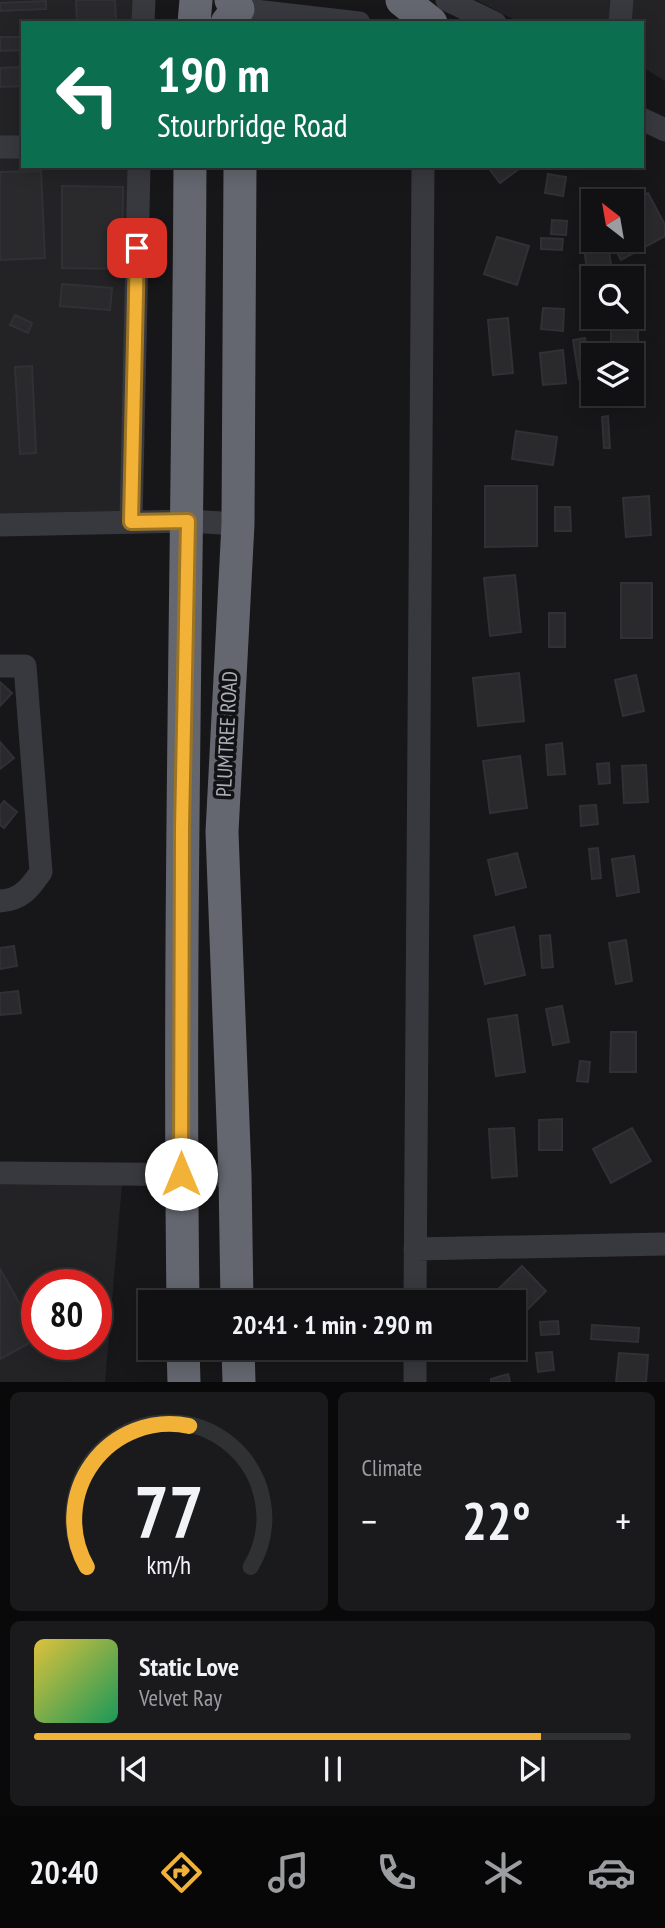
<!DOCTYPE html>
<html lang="en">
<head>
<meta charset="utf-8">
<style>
	:root { --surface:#111113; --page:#1a1a1c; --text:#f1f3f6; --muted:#9c9da0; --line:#303133; --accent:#f1b237 }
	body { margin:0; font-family:"PT Sans Narrow",sans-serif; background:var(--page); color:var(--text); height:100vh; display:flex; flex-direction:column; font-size:26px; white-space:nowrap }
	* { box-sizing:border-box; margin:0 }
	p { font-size:23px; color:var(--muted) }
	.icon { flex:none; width:38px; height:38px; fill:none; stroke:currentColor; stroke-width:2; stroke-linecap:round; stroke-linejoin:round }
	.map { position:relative; height:1382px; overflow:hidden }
	.sheet { display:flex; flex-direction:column; gap:10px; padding:10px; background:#09090a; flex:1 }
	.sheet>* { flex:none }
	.top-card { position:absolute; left:21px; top:21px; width:623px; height:147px; border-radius:0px; box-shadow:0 4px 18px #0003,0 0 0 2px var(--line); background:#0b6e4f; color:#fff; overflow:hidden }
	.needle { width:46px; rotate:329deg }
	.tools { position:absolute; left:581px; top:189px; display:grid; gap:14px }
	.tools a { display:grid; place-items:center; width:63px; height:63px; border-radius:0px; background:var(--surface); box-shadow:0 4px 18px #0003,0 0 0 2px var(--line); font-size:35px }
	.speed { position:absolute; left:21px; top:1269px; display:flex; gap:14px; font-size:35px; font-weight:700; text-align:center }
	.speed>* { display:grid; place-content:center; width:91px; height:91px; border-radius:50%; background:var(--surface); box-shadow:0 4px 18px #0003,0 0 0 2px var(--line); line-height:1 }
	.speed .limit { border:10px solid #d22; background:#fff; color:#111 }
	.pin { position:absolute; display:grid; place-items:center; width:60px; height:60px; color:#fff; margin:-30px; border-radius:14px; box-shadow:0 4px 10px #0006 }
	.me { position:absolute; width:77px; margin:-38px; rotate:0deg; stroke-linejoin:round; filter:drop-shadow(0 0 5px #0008) }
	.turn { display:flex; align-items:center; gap:24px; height:147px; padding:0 21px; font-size:32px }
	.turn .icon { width:91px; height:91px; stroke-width:2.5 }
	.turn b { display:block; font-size:49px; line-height:60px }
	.big { font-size:52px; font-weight:600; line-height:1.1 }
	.sheet .widget { flex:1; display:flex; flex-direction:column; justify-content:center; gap:10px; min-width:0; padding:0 24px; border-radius:10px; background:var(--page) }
	.sheet .dial { align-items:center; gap:0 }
	.dial svg { height:182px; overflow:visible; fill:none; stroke:var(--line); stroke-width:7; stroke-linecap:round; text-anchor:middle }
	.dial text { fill:var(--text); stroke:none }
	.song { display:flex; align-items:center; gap:21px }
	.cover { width:84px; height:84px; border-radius:10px; background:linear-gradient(135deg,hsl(50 70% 55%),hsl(150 70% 35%)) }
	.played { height:7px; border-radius:4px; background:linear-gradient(90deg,var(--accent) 85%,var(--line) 85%) }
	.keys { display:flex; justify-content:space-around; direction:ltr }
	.heat { display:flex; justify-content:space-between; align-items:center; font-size:38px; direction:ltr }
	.sheet .tiles { flex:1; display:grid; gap:10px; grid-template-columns:1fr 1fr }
	.widget:last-child { grid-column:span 2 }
	.trip { position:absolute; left:138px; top:1290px; width:388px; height:70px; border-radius:0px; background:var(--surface); box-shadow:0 4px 18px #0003,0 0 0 2px var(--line); font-weight:600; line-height:70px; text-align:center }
	.tabs { display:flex; height:112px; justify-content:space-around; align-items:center; background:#070708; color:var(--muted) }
	.tabs .icon { width:49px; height:49px }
	.tabs .active { color:var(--accent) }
	.tabs b { font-size:32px; color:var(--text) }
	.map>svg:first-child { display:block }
	.built { fill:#232326; fill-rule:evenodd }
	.building { fill:#2a2a2d; stroke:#313135; stroke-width:2 }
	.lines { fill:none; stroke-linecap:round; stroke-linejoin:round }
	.minor { stroke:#38393e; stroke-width:23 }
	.highway { stroke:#64676f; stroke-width:33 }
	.route-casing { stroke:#9d7424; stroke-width:18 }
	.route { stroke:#f1b237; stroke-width:12 }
	.labels { text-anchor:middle; stroke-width:7; stroke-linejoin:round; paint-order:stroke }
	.street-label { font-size:21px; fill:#a9aeb9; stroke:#121214 }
</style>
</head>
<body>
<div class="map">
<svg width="665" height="1382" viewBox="0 0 665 1382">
	<rect width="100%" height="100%" fill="#171719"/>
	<path class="built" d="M 0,0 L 145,0 L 145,23 L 23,23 L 23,166 L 140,166 L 128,516 L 0,517 Z
		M 477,0 L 665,0 L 665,81 L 642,67 L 642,23 L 520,23 Z
		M 0,1185 L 122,1185 L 105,1382 L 0,1382 ZM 37,1284 L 96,1284 L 96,1344 L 37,1344 Z"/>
	<path class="building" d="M 76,0 L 115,0 L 116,23 L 77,23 Z
		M 46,1 L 46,9 L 0,11 L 0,3 Z
		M 0,37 L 23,37 L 23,50 L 0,51 Z
		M 23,67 L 23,86 L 0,87 L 0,68 Z
		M 487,166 L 523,166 L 500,183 Z
		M 41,171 L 45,258 L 0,260 L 0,172 Z
		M 548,174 L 566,177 L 563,196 L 545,193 Z
		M 62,186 L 123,187 L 122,269 L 62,268 Z
		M 648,193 L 665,225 L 665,236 L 621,260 L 610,240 L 632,240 L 631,201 Z
		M 552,220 L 567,221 L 566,235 L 551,234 Z
		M 497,237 L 529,246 L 517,285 L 484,274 Z
		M 541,238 L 563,239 L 562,250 L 541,249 Z
		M 608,244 L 613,278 L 593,278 L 593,287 L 589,288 L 584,247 Z
		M 62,284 L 112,288 L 110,310 L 60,306 Z
		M 543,308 L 564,309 L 563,331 L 541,329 Z
		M 15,315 L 32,323 L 28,333 L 10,325 Z
		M 508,318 L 513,373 L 493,375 L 488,320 Z
		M 638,327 L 639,389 L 632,389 L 632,355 L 611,355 L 611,328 Z
		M 585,338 L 592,377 L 579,379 L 573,340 Z
		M 563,350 L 566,383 L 543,385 L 540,353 Z
		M 32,366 L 36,453 L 20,454 L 15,367 Z
		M 608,416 L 610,448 L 604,448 L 602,417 Z
		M 516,431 L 557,437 L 553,465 L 512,459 Z
		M 485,486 L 537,486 L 537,546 L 485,547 Z
		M 649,496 L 651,535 L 626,537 L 623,498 Z
		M 555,507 L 570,507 L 571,531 L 555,531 Z
		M 515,575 L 521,632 L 490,636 L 484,578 Z
		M 621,583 L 652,583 L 652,638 L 621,638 Z
		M 549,613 L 565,613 L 565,647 L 549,647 Z
		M 519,673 L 524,721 L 478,726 L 473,678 Z
		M 636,675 L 644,711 L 623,716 L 615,680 Z
		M 0,682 L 12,693 L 0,706 Z
		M 0,742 L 14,758 L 0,769 Z
		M 562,743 L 565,774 L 548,775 L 546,745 Z
		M 520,756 L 527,808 L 490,813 L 483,761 Z
		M 609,763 L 610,783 L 599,784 L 597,764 Z
		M 646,765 L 648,802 L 624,803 L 622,766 Z
		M 4,801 L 17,812 L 4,828 L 0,825 L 0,806 Z
		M 596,805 L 598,824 L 581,826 L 580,806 Z
		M 598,848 L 601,878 L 592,879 L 589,849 Z
		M 517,853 L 526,887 L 496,895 L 488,860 Z
		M 634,856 L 639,892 L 617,896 L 612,859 Z
		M 514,927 L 525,975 L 485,984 L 474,936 Z
		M 550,935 L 553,967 L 542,968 L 540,936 Z
		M 626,940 L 632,981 L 616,984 L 609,943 Z
		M 14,946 L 17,966 L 0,969 L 0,948 Z
		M 18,991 L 21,1013 L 0,1015 L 0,993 Z
		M 562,1006 L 569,1042 L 553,1045 L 546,1009 Z
		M 517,1015 L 525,1072 L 496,1076 L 488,1019 Z
		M 611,1032 L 636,1032 L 636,1072 L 610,1072 Z
		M 580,1061 L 590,1062 L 588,1082 L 577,1081 Z
		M 562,1119 L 562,1150 L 539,1150 L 539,1120 Z
		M 514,1128 L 517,1176 L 492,1178 L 489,1129 Z
		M 632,1128 L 651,1161 L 611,1183 L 593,1149 Z
		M 522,1266 L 546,1291 L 514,1323 L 514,1302 L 491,1302 L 488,1299 Z
		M 0,1269 L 37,1334 L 37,1339 L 0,1359 Z
		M 558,1321 L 559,1334 L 541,1335 L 540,1322 Z
		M 592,1325 L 639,1328 L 638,1342 L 591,1339 Z
		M 552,1352 L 554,1370 L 538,1372 L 536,1353 Z
		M 619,1353 L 648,1355 L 646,1382 L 616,1382 Z
		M 508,1374 L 510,1382 L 491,1382 L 491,1379 Z"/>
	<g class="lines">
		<path class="minor" d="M 447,0 L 495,23
			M 238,9 L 359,23
			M 143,23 L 144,0
			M 620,23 L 622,0
			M 642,119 L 665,130
			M 0,147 L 23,147
			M 131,522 L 139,166
			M 0,525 L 188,521 L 238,524
			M 0,666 L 25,666 L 41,872 C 30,888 21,900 0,901
			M 0,1173 L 235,1175
			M 415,1249 L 665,1244
			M 415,1302 L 423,166
			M 415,1348 L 415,1382"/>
		<path class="highway" d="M 402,0 L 431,23
			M 194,23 L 196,0
			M 227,23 L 238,9 L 231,0
			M 183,1302 C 178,923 188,545 190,166
			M 237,1302 L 235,1175 L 222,832 L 238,524 L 240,166
			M 183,1348 L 184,1382
			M 238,1348 L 239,1382"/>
	</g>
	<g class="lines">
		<g class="route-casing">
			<path id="route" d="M 137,248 L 131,522 L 188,521 L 182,829 L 181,1174"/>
		</g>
		<use href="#route" class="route"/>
	</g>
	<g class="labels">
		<g class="street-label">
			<text transform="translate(227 734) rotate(-87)" y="7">PLUMTREE ROAD</text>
		</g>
	</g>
</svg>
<div class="tools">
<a><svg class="needle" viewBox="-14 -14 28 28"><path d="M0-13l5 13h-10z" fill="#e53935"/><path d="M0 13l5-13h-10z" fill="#9c9da0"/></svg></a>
<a><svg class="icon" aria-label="search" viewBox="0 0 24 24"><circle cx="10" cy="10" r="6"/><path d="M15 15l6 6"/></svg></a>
<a><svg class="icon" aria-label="layers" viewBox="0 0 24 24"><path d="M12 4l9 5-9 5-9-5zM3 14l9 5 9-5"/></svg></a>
</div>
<div class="speed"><div class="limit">80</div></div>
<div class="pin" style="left:137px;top:248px;background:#d93025"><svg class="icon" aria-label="arrive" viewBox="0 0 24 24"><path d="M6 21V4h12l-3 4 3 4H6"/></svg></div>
<svg class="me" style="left:181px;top:1174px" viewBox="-20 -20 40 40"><circle r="19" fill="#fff"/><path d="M0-13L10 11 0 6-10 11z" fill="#f1b237"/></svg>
<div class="trip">20:41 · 1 min · 290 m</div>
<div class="top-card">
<div class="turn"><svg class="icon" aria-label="left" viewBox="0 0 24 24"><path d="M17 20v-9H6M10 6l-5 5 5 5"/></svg><div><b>190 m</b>Stourbridge Road</div></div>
</div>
</div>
<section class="sheet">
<div class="tiles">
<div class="widget dial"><svg viewBox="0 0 100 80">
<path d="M14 69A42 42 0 1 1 86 69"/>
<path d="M14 69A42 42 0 0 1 59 7" stroke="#f1b237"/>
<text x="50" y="56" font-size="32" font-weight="700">77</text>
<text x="50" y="72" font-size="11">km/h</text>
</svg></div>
<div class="widget"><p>Climate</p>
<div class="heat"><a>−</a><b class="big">22°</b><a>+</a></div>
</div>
<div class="widget">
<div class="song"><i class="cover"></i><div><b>Static Love</b><p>Velvet Ray</p></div></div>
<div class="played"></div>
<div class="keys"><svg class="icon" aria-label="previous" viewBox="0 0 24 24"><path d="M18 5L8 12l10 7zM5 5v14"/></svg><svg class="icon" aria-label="pause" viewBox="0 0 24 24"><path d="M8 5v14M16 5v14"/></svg><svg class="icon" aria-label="next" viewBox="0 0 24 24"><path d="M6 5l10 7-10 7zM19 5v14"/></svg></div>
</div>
</div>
</section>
<nav class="tabs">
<b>20:40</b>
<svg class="icon active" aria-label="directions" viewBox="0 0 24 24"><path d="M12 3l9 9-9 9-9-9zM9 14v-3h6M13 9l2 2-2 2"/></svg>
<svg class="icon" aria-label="music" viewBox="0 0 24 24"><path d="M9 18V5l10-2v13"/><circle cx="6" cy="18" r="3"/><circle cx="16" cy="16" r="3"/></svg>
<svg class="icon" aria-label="phone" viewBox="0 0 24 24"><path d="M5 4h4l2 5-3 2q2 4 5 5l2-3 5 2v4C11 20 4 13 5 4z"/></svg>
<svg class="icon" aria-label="climate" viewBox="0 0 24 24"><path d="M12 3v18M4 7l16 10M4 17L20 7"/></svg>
<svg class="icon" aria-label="car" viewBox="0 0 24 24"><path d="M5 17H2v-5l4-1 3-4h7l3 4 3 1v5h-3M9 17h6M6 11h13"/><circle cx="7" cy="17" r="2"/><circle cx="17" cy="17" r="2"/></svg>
</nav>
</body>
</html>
